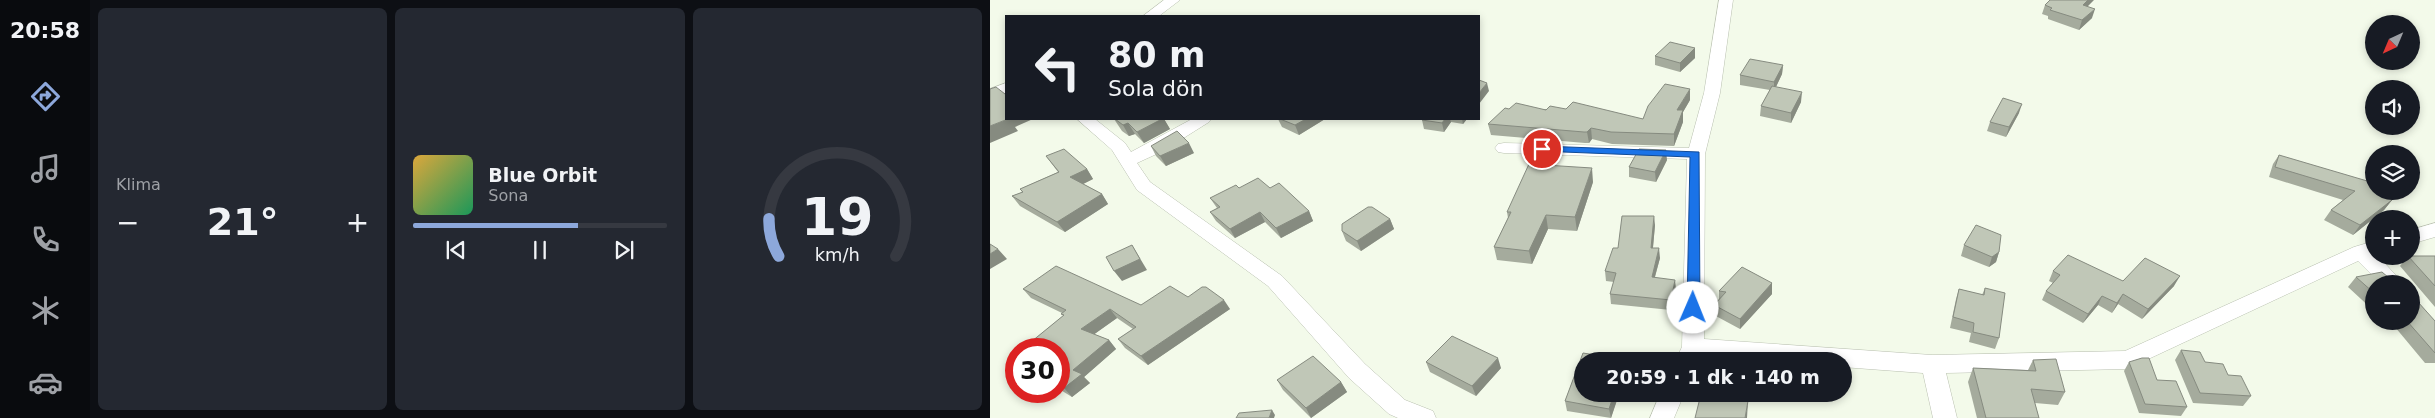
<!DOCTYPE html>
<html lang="tr">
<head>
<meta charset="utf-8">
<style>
	:root { --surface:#171b24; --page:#242831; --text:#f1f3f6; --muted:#9ea1a6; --line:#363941; --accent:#8da8db }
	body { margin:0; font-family:"DejaVu Sans",sans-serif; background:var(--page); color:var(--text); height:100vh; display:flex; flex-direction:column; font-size:19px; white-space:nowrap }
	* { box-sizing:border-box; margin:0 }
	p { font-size:16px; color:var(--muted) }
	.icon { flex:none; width:28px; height:28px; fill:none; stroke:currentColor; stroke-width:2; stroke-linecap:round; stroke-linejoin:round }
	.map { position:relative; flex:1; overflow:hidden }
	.details { display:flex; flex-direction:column; gap:8px; padding:8px; background:#0d0f14; width:900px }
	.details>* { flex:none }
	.banner { position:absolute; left:15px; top:15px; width:475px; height:105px; border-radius:0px; box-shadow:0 2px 8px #0003; background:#171b24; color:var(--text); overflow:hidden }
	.needle { width:32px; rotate:224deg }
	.fabs { position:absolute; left:1375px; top:15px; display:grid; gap:10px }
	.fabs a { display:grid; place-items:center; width:55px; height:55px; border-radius:50%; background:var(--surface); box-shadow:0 2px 8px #0003; font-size:25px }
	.speed { position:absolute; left:15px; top:338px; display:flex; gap:10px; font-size:25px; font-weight:700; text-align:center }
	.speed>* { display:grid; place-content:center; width:65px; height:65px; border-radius:50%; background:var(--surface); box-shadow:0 2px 8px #0003; line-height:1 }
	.speed .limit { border:8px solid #d22; background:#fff; color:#111 }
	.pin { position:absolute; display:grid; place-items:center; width:42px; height:42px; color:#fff; margin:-21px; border:2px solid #fff; border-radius:50%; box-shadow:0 1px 5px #0007 }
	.me { position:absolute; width:55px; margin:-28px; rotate:1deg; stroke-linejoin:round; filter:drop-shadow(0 0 4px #0008) }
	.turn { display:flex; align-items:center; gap:18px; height:105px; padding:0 20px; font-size:22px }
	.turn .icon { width:65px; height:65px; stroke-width:2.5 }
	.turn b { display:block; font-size:35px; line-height:42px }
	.big { font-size:38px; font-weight:600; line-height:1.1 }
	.details .card { flex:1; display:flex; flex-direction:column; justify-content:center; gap:8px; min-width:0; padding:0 18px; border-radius:8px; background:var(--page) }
	.details .dial { align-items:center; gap:0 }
	.dial svg { height:130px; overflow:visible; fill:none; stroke:var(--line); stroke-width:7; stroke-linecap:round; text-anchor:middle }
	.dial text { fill:var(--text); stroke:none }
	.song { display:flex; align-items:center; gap:15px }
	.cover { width:60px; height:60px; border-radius:8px; background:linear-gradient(135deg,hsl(40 70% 55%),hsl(150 70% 35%)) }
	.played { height:5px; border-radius:2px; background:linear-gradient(90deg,var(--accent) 65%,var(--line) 65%) }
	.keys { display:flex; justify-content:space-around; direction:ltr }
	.heat { display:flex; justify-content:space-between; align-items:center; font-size:28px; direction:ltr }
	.details .tiles { flex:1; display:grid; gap:8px; grid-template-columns:repeat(3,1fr) }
	.trip { position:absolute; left:584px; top:352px; width:278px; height:50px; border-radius:25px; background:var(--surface); box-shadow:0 2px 8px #0003; font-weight:600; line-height:50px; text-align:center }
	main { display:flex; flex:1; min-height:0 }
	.tab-bar { display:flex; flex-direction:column; width:90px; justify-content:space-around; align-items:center; background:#090b0e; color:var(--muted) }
	.tab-bar .icon { width:35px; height:35px }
	.tab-bar .selected { color:var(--accent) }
	.tab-bar b { font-size:22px; color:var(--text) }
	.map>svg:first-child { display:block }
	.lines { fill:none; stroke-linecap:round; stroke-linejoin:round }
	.minor-casing { stroke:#b9c0b0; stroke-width:1 }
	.minor { fill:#fff; fill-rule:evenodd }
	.wall { fill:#a5ab9d }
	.shaded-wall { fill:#868b80 }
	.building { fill:#c0c7b7; stroke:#868b80 }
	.route { fill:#1a73e8; stroke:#114b97 }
</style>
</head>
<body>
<main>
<nav class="tab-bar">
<b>20:58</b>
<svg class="icon selected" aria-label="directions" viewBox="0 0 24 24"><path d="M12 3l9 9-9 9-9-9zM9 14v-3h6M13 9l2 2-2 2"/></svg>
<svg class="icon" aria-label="music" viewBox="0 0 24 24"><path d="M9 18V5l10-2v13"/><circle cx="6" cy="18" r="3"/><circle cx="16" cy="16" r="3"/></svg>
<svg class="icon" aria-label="phone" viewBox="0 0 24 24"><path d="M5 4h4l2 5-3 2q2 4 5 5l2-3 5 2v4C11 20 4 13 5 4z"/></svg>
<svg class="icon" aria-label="climate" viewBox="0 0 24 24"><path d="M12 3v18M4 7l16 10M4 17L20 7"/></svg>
<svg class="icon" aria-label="car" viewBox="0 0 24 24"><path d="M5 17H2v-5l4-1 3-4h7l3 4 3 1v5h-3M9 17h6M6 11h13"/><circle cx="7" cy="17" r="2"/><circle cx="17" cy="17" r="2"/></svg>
</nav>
<section class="details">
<div class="tiles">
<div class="card"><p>Klima</p>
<div class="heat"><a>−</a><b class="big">21°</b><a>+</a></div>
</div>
<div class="card">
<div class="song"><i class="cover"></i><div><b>Blue Orbit</b><p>Sona</p></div></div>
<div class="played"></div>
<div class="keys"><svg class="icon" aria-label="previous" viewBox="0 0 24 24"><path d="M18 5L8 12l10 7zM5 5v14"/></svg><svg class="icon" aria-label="pause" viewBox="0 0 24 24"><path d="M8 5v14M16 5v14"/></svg><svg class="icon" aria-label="next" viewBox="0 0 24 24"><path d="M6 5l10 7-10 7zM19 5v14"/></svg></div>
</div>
<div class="card dial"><svg viewBox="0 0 100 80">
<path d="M14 69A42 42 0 1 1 86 69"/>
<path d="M14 69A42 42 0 0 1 8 46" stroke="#8da8db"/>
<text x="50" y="56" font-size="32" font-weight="700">19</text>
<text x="50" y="72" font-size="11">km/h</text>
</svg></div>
</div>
</section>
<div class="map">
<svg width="1445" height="418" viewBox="0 0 1445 418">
	<rect width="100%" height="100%" fill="#f3faea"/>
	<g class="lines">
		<g class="minor-casing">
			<path id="minor" d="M 174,0 L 190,0 L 169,16 L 153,16 Z
				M 729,0 L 743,0 L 730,93 L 715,154 L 714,339 L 942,355 L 1135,351 L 1364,247 L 1384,241 L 1384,256 L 1388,256 L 1414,284 L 1391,284 L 1368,261 L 1137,369 L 956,373 L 967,418 L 943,418 L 933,373 L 852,367 L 852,361 L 777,361 L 710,356 L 707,361 L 685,361 L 692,347 L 697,159 L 514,153 L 508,152 L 505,148 L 508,144 L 514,143 L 699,148 L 714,93 Z
				M 16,83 L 16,93 L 0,99 L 0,89 Z
				M 87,119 L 105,119 L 135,143 L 141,152 L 202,119 L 221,119 L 219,122 L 173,151 L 147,163 L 160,182 L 292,276 L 375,364 L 415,400 L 443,411 L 446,418 L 408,418 L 399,414 L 359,378 L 278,286 L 147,190 L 122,150 Z
				M 1445,223 L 1445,237 L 1421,244 L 1421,230 Z
				M 670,394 L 694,394 L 684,418 L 660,418 Z"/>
		</g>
		<use href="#minor" class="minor"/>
	</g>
	<path class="wall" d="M 1055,5 L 1097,7 L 1102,18 L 1089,30 L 1058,19 L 1058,16 L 1052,14 Z
		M 665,56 L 705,58 L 690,72 L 665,65 Z
		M 793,65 L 792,74 L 786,87 L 811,102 L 801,123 L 770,116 L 771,106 L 780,90 L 750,85 L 750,75 Z
		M 700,100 L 693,112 L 693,122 L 684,146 L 622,144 L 602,139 L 599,143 L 595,143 L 501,135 L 498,124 L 519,109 L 576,109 L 653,119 Z
		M 1029,113 L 1016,137 L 997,131 L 1000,122 Z
		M 124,119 L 174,119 L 180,129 L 154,143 L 145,134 L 139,136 L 132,131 Z
		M 288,119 L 335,119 L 309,135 L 292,127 Z
		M 433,119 L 477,119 L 473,124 L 461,122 L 454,132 L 434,129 L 432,120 Z
		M 161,146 L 204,153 L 176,166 L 166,156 Z
		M 1289,155 L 1402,200 L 1394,210 L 1363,235 L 1334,220 L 1341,210 L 1353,200 L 1279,177 L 1283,164 Z
		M 56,156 L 97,169 L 103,179 L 93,184 L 112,194 L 118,204 L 75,232 L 30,206 L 22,196 L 32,192 L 30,189 L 68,172 Z
		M 677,160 L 666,182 L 639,177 L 639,167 Z
		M 603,182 L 587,231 L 558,229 L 542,264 L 507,260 L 504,247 L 518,218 L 517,212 Z
		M 249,188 L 280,188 L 319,211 L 323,221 L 291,238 L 275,222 L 245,238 L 226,221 L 220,212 L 227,208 L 220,198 Z
		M 400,219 L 404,229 L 371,251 L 356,241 L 352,231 Z
		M 665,225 L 663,248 L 670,258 L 665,277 L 686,289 L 681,310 L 621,304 L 620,294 L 624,282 L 616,281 L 615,271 L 628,248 Z
		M 974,245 L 1009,252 L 1006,262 L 999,267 L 971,256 Z
		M 1418,256 L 1445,256 L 1445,307 L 1410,266 Z
		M 1063,271 L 1133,281 L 1184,286 L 1152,319 L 1128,304 L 1122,313 L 1108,305 L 1093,323 L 1052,300 L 1056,291 L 1063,283 L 1059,281 Z
		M 1366,277 L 1384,284 L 1384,311 L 1358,287 Z
		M 782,283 L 782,294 L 750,329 L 724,315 L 724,305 L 729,300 L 729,291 Z
		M 995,288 L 1009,338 L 1005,349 L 979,342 L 981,333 L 960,328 L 966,299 L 969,289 L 992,295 Z
		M 33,289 L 151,305 L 198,297 L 240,309 L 158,365 L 135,348 L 128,339 L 143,329 L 127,318 L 104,334 L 119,340 L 126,349 L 94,377 L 100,383 L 82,397 L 69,389 L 69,349 L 39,349 L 36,346 L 73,316 L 72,313 L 41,298 Z
		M 1400,321 L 1445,321 L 1445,363 L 1435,363 Z
		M 1191,350 L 1238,375 L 1261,396 L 1253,406 L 1203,403 L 1185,360 Z
		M 593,353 L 635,360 L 635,361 L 592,361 L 592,394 L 629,394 L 621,418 L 577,411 L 575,401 Z
		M 1043,360 L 1075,392 L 1068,405 L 1045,403 L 1049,418 L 987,418 L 978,382 L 983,368 L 1038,370 Z
		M 436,362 L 511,368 L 486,396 L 440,372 Z
		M 1139,362 L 1167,380 L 1197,407 L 1191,416 L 1149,413 L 1134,371 Z
		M 287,380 L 351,382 L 357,392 L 321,418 L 293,390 Z"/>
	<path class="shaded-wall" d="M 1098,0 L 1104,0 L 1090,14 L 1093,5 Z
		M 1105,9 L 1102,18 L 1089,30 L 1092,20 Z
		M 705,48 L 705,58 L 690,72 L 690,63 Z
		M 793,65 L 792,74 L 784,91 L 784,82 Z
		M 497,83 L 499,91 L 489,104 L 489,93 Z
		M 700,89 L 700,100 L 693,112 L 693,122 L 684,146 L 684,134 L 687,110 Z
		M 812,92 L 811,102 L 801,123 L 801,113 Z
		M 1032,104 L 1029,113 L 1016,137 L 1019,127 Z
		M 18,119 L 43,119 L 25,127 L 28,131 L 0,143 L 0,126 Z
		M 172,119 L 174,119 L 180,129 L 154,143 L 147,132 Z
		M 316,119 L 335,119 L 309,135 L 305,125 Z
		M 455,119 L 460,119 L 461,122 L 454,132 L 452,123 Z
		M 472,119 L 477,119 L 473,124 Z
		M 138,123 L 145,134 L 139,136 L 133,125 Z
		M 601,128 L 602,139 L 599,143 L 597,132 Z
		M 199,143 L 204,153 L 176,166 L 170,156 Z
		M 676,150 L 677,160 L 666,182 L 665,172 Z
		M 602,168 L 603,182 L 587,231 L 585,217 Z
		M 97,169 L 103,179 L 87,187 L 80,177 Z
		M 112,194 L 118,204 L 75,232 L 67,222 Z
		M 1402,200 L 1394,210 L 1363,235 L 1370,225 Z
		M 319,211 L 323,221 L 291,238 L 286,228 Z
		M 270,212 L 275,222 L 245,238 L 240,229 Z
		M 556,215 L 558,229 L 542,264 L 539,251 Z
		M 664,216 L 665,225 L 662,257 L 661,248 Z
		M 400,219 L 404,229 L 371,251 L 367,241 Z
		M 142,245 L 157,270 L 132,281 L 124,271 Z
		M 669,248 L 670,258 L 662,287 L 662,277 Z
		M 8,249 L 17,259 L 0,269 L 0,254 Z
		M 1009,252 L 1006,262 L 999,267 L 1002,257 Z
		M 1190,276 L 1184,286 L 1152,319 L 1158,309 Z
		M 685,280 L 686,289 L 681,310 L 681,300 Z
		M 782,283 L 782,294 L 750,329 L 750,319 Z
		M 1133,294 L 1128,304 L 1122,313 L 1127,303 Z
		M 1112,296 L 1108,305 L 1093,323 L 1098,314 Z
		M 234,300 L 240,309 L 158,365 L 151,356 Z
		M 120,309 L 127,318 L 99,338 L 91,329 Z
		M 119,340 L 126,349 L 94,377 L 100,383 L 82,397 L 74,388 L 83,370 Z
		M 508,358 L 511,368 L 486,396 L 482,386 Z
		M 351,382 L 357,392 L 321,418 L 316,408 Z
		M 624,394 L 629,394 L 621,418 L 619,409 Z
		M 758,401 L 757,418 L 755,418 Z
		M 282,410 L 285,415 L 284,418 L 279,418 Z"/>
	<path class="building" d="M 1060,0 L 1098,0 L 1093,5 L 1105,9 L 1092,20 L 1060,10 L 1062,8 L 1055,5 Z
		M 680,42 L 705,48 L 690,63 L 665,56 Z
		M 760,59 L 793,65 L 784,82 L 750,75 Z
		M 489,80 L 497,83 L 489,93 Z
		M 675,84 L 700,89 L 687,110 L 693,110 L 684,134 L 621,132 L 601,128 L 597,132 L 594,132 L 498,124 L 515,108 L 519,109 L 526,103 L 556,110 L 560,106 L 576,109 L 583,102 L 653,119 L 658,106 Z
		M 782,86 L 812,92 L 801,113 L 771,106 Z
		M 6,87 L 15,94 L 16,94 L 16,115 L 15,115 L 16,116 L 16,119 L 18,119 L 0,126 L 0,89 Z
		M 1013,98 L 1032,104 L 1019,127 L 1000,122 Z
		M 125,119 L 172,119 L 147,132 L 138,123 L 133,125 Z
		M 290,119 L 316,119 L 305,125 Z
		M 433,119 L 455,119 L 452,123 L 432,120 Z
		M 187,131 L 199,143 L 170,156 L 161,146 Z
		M 74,149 L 97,169 L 80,177 L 112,194 L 67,222 L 22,196 L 33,192 L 30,189 L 69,172 L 56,156 Z
		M 649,149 L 676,150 L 665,172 L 639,167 Z
		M 1289,155 L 1384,183 L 1384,191 L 1402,191 L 1402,200 L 1370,225 L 1341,210 L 1365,191 L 1285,167 Z
		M 539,164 L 602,168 L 585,217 L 556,215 L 539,251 L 504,247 L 521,212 L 517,212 Z
		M 268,178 L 280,188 L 289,183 L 319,211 L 286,228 L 270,212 L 240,229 L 220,212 L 230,207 L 220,198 L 246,185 L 249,188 Z
		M 378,207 L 382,207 L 400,219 L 367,241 L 352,231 L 352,224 Z
		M 632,216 L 664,216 L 661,248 L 669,248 L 662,277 L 685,280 L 681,300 L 620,294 L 626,273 L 615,271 L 623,248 L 628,248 Z
		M 986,225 L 1011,235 L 1009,252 L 1002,257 L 974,245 Z
		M 0,244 L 8,249 L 0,254 Z
		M 142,245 L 150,259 L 124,271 L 116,257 Z
		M 1078,255 L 1133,281 L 1155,258 L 1190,276 L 1158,309 L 1133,294 L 1127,303 L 1112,296 L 1098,314 L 1056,291 L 1070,275 L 1063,271 Z
		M 1418,256 L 1445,256 L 1445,286 Z
		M 66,266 L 151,305 L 180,286 L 198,297 L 212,287 L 216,287 L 234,300 L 151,356 L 128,339 L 146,327 L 120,309 L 91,329 L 119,340 L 83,370 L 92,374 L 74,388 L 69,385 L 69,360 L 70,359 L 69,359 L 69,349 L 44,349 L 36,346 L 74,315 L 71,314 L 76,310 L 33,289 Z
		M 752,267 L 782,283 L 750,319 L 724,305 L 736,292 L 729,291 Z
		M 1392,272 L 1406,284 L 1384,284 L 1384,293 L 1366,277 Z
		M 995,288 L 1015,293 L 1009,338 L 983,332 L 984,323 L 963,317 L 969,289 L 994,295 Z
		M 1421,296 L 1428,302 L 1445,321 L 1445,353 L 1417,321 L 1421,321 Z
		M 462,336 L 508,358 L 482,386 L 436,362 Z
		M 1191,350 L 1210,352 L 1215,362 L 1233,364 L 1238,375 L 1251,376 L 1261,396 L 1210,393 Z
		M 593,353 L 635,360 L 635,361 L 592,361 L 592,394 L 624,394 L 619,409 L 575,401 Z
		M 323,356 L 351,382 L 316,408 L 287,380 Z
		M 1152,358 L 1159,358 L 1167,380 L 1186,381 L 1197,407 L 1155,404 L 1139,362 Z
		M 1066,359 L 1075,392 L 1041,389 L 1049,418 L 996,418 L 983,368 L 1046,371 L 1043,360 Z
		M 711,394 L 758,401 L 755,418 L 705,418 Z
		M 282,410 L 279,418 L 246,418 L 249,413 Z"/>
	<path class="route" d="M 552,146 L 709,152 L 710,308 L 708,312 L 703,313 L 697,308 L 700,157 L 548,151 L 547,149 Z"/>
</svg>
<div class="fabs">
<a><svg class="needle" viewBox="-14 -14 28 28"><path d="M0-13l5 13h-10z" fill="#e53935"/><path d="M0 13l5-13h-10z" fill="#9ea1a6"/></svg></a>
<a><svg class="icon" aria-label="sound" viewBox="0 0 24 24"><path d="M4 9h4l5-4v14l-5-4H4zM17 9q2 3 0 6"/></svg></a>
<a><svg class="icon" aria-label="layers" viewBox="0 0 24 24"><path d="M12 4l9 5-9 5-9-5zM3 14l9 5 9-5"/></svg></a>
<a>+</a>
<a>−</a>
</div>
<div class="speed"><div class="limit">30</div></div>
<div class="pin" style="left:552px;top:149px;background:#d93025"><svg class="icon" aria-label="arrive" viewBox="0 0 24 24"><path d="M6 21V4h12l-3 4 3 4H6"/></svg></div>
<svg class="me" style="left:703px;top:308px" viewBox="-20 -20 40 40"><circle r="19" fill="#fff"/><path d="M0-13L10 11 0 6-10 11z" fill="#1a73e8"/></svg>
<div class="trip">20:59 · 1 dk · 140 m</div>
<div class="banner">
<div class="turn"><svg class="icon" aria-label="left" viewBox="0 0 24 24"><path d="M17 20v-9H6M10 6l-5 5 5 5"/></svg><div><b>80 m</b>Sola dön</div></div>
</div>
</div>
</main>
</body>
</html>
